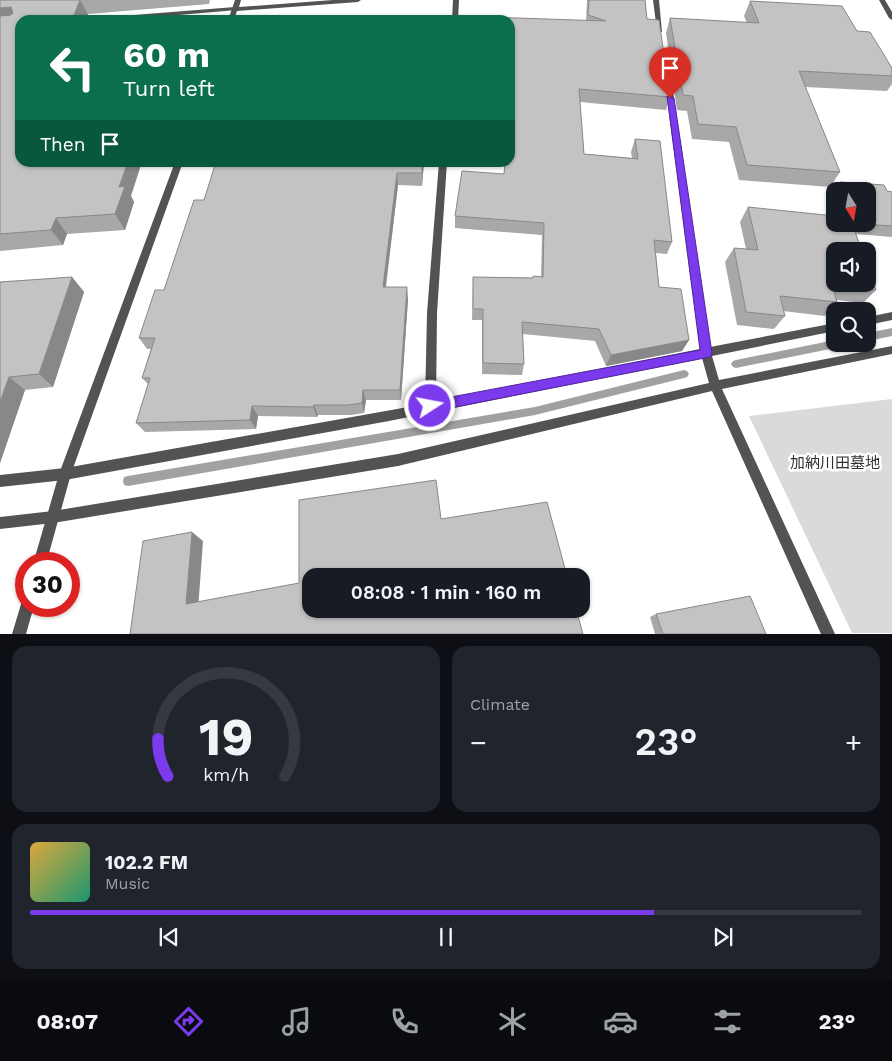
<!DOCTYPE html>
<html lang="en">
<head>
<meta charset="utf-8">
<style>
	:root { --surface:#171b24; --page:#20242c; --text:#f1f3f6; --muted:#9ea1a6; --line:#363941; --accent:#7c3aed }
	body { margin:0; font-family:"Work Sans","Noto Sans JP",sans-serif; background:var(--page); color:var(--text); height:100vh; display:flex; flex-direction:column; font-size:19px; white-space:nowrap }
	* { box-sizing:border-box; margin:0 }
	p { font-size:16px; color:var(--muted) }
	.icon { flex:none; width:28px; height:28px; fill:none; stroke:currentColor; stroke-width:2; stroke-linecap:round; stroke-linejoin:round }
	.map { position:relative; height:634px; overflow:hidden }
	.details { display:flex; flex-direction:column; gap:12px; padding:12px; background:#0d0f14; flex:1 }
	.details>* { flex:none }
	.top-card { position:absolute; left:15px; top:15px; width:500px; height:152px; border-radius:15px; box-shadow:0 1px 4px #0004; background:#0b6e4f; color:#fff; overflow:hidden }
	.needle { width:32px; rotate:169deg }
	.buttons { position:absolute; left:826px; top:182px; display:grid; gap:10px }
	.buttons a { display:grid; place-items:center; width:50px; height:50px; border-radius:10px; background:var(--surface); box-shadow:0 1px 4px #0004; font-size:25px }
	.speed { position:absolute; left:15px; top:552px; display:flex; gap:10px; font-size:25px; font-weight:700; text-align:center }
	.speed>* { display:grid; place-content:center; width:65px; height:65px; border-radius:50%; background:var(--surface); box-shadow:0 1px 4px #0004; line-height:1 }
	.speed .limit { border:8px solid #d22; background:#fff; color:#111 }
	.pin { position:absolute; display:grid; place-items:center; width:42px; height:42px; color:#fff; margin:-51px -21px; border-radius:50% 50% 50% 0; rotate:-45deg; box-shadow:0 0 5px #0007 }
	.pin .icon { rotate:45deg }
	.me { position:absolute; width:55px; margin:-28px; rotate:79deg; stroke-linejoin:round; filter:drop-shadow(0 0 4px #0008) }
	.turn { display:flex; align-items:center; gap:18px; height:105px; padding:0 25px; font-size:22px }
	.turn .icon { width:65px; height:65px; stroke-width:2.5 }
	.turn b { display:block; font-size:35px; line-height:42px }
	.then { display:flex; align-items:center; height:48px; padding:0 25px; background:#0003; gap:10px; font-size:19px }
	.big { font-size:38px; font-weight:600; line-height:1.1 }
	.details .widget { flex:1; display:flex; flex-direction:column; justify-content:center; gap:8px; min-width:0; padding:0 18px; border-radius:15px; background:var(--page) }
	.details .dial { align-items:center; gap:0 }
	.dial svg { height:130px; overflow:visible; fill:none; stroke:var(--line); stroke-width:7; stroke-linecap:round; text-anchor:middle }
	.dial text { fill:var(--text); stroke:none }
	.song { display:flex; align-items:center; gap:15px }
	.cover { width:60px; height:60px; border-radius:8px; background:linear-gradient(135deg,hsl(40 70% 55%),hsl(160 70% 35%)) }
	.played { height:5px; border-radius:2px; background:linear-gradient(90deg,var(--accent) 75%,var(--line) 75%) }
	.keys { display:flex; justify-content:space-around; direction:ltr }
	.heat { display:flex; justify-content:space-between; align-items:center; font-size:28px; direction:ltr }
	.details .tiles { flex:1; display:grid; gap:12px; grid-template-columns:1fr 1fr }
	.widget:last-child { grid-column:span 2 }
	.trip { position:absolute; left:302px; top:568px; width:288px; height:50px; border-radius:15px; background:var(--surface); box-shadow:0 1px 4px #0004; font-weight:600; line-height:50px; text-align:center }
	.tab-bar { display:flex; height:80px; justify-content:space-around; align-items:center; background:#090b0e; color:var(--muted) }
	.tab-bar .icon { width:35px; height:35px }
	.tab-bar .on { color:var(--accent) }
	.tab-bar b { font-size:22px; color:var(--text) }
	.map>svg:first-child { display:block }
	.green { fill:#dadada }
	.lines { fill:none; stroke-linecap:round; stroke-linejoin:round }
	.stream { fill:#a1a1a1; fill-rule:evenodd }
	.minor { fill:#535353; fill-rule:evenodd }
	.tertiary { fill:#535353; fill-rule:evenodd }
	.wall { fill:#a8a8a8 }
	.shaded-wall { fill:#888 }
	.building { fill:#c3c3c3; stroke:#888 }
	.route { fill:#7c3aed; stroke:#51269a }
	.labels { text-anchor:middle; stroke-width:5; stroke-linejoin:round; paint-order:stroke }
	.park-label { font-size:15px; fill:#313131; stroke:#fff }
</style>
</head>
<body>
<div class="map">
<svg width="892" height="634" viewBox="0 0 892 634">
	<rect width="100%" height="100%" fill="#fff"/>
	<path class="green" d="M 892,399 L 892,633 L 852,633 L 749,416 Z"/>
	<g class="lines">
		<path class="stream" d="M 892,328 L 892,336 L 868,341 L 868,333 Z
			M 835,340 L 835,344 L 840,344 L 838,347 L 835,348 L 736,368 L 733,367 L 731,364 L 733,361 L 736,360 Z
			M 684,370 L 687,371 L 689,374 L 687,377 L 684,378 L 535,415 L 128,486 L 124,485 L 123,481 L 124,477 L 128,476 L 535,407 Z"/>
		<path class="minor" d="M 453,0 L 459,0 L 458,20 L 452,20 Z
			M 653,0 L 659,0 L 662,32 L 657,31 Z
			M 235,7 L 238,9 L 237,10 L 120,20 L 93,20 L 96,18 Z
			M 665,83 L 672,85 L 710,347 L 835,323 L 835,331 L 712,356 L 719,380 L 892,346 L 892,354 L 722,389 L 835,634 L 821,634 L 712,391 L 398,466 L 53,523 L 0,529 L 0,517 L 53,511 L 398,454 L 709,383 L 702,358 L 389,421 L 65,480 L 0,487 L 0,475 L 65,468 L 425,404 L 427,313 L 439,162 L 447,162 L 437,313 L 436,402 L 700,349 Z
			M 892,312 L 892,320 L 868,325 L 868,317 Z"/>
		<path class="tertiary" d="M 235,0 L 241,0 L 239,7 L 333,0 L 361,0 L 358,2 L 237,11 L 234,20 L 228,20 Z
			M 879,0 L 885,0 L 892,12 L 892,20 L 889,18 Z
			M 175,162 L 183,162 L 71,474 L 46,564 L 33,564 L 59,474 Z
			M 26,599 L 26,606 L 34,606 L 26,634 L 12,634 L 22,601 Z"/>
	</g>
	<path class="wall" d="M 0,0 L 210,0 L 209,4 L 88,14 L 20,162 L 131,196 L 134,202 L 125,230 L 67,234 L 63,245 L 0,251 Z
		M 587,0 L 645,0 L 647,19 L 670,97 L 666,110 L 580,102 L 584,154 L 632,158 L 631,152 L 635,139 L 672,242 L 667,254 L 656,253 L 659,287 L 689,340 L 682,351 L 606,366 L 595,341 L 523,334 L 524,364 L 522,375 L 482,374 L 482,320 L 472,320 L 473,277 L 532,278 L 541,277 L 542,235 L 455,228 L 455,216 L 504,174 L 504,162 L 510,162 L 586,21 Z
		M 750,1 L 857,31 L 892,68 L 892,84 L 887,91 L 805,87 L 840,172 L 830,187 L 739,180 L 729,142 L 692,139 L 687,111 L 677,110 L 666,33 L 670,18 L 747,23 L 744,16 Z
		M 216,162 L 424,162 L 422,186 L 398,185 L 386,287 L 408,299 L 401,400 L 366,400 L 364,413 L 351,415 L 318,415 L 317,417 L 258,416 L 256,429 L 145,432 L 136,423 L 148,384 L 142,378 L 151,349 L 147,349 L 139,338 L 164,290 L 204,200 Z
		M 840,182 L 892,192 L 892,237 L 856,234 L 876,290 L 863,303 L 837,300 L 837,302 L 825,316 L 783,311 L 785,316 L 774,329 L 737,325 L 725,262 L 734,248 L 746,249 L 740,222 L 748,207 L 835,224 L 868,224 L 868,191 L 835,191 L 835,198 L 833,192 Z
		M 72,277 L 84,292 L 53,387 L 25,390 L 0,463 L 0,282 Z
		M 656,614 L 766,634 L 655,634 L 650,617 Z"/>
	<path class="shaded-wall" d="M 80,0 L 88,14 L 86,20 L 72,20 Z
		M 11,7 L 20,22 L 0,25 L 0,8 Z
		M 128,162 L 142,162 L 131,196 L 134,202 L 125,230 L 115,214 L 119,187 Z
		M 422,162 L 424,162 L 422,186 Z
		M 397,173 L 398,185 L 384,299 L 383,287 Z
		M 56,218 L 67,234 L 63,245 L 51,230 Z
		M 72,277 L 84,292 L 53,387 L 39,374 Z
		M 407,287 L 408,299 L 401,400 L 400,390 Z
		M 689,340 L 682,351 L 606,366 L 611,355 Z
		M 9,377 L 25,390 L 0,463 L 0,402 Z
		M 363,390 L 366,400 L 364,413 L 362,403 Z
		M 314,405 L 318,415 L 317,417 L 313,407 Z
		M 252,406 L 258,416 L 256,429 L 250,420 Z
		M 192,532 L 203,541 L 198,610 L 186,604 Z"/>
	<path class="building" d="M 0,0 L 80,0 L 72,20 L 20,20 L 20,162 L 128,162 L 119,187 L 125,186 L 115,214 L 56,218 L 51,230 L 0,234 L 0,16 L 11,15 L 13,13 L 11,7 L 0,8 Z
		M 589,0 L 645,0 L 647,19 L 659,20 L 670,97 L 579,89 L 584,154 L 638,159 L 635,139 L 660,141 L 672,242 L 654,240 L 659,287 L 681,289 L 689,340 L 611,355 L 599,329 L 522,322 L 524,364 L 483,363 L 483,309 L 473,309 L 473,277 L 533,278 L 533,276 L 543,277 L 544,223 L 455,216 L 462,171 L 504,174 L 505,162 L 510,162 L 510,20 L 487,20 L 487,17 L 606,21 L 588,15 Z
		M 750,1 L 842,6 L 857,31 L 870,32 L 892,68 L 892,76 L 799,71 L 840,172 L 747,165 L 736,127 L 698,124 L 693,96 L 683,95 L 670,18 L 759,23 Z
		M 216,162 L 422,162 L 422,173 L 397,173 L 383,287 L 407,287 L 400,390 L 363,390 L 362,403 L 348,405 L 314,405 L 313,407 L 252,406 L 250,420 L 136,423 L 150,378 L 142,378 L 155,338 L 139,338 L 155,290 L 164,290 L 194,200 L 204,200 Z
		M 840,182 L 884,185 L 887,191 L 892,192 L 892,226 L 861,224 L 868,224 L 868,191 L 844,191 Z
		M 748,207 L 835,216 L 835,224 L 852,224 L 862,251 L 835,251 L 835,284 L 868,284 L 868,266 L 876,290 L 832,285 L 837,302 L 780,296 L 785,316 L 746,312 L 734,248 L 758,250 Z
		M 72,277 L 39,374 L 9,377 L 0,402 L 0,282 Z
		M 436,480 L 441,519 L 547,502 L 567,576 L 311,576 L 311,609 L 576,609 L 583,634 L 130,634 L 143,541 L 192,532 L 186,604 L 299,583 L 299,500 Z
		M 750,596 L 766,634 L 663,634 L 656,614 Z"/>
	<path class="route" d="M 667,96 L 674,98 L 712,353 L 710,357 L 430,412 L 426,411 L 424,406 L 426,402 L 430,401 L 700,350 Z"/>
	<g class="labels">
		<g class="park-label">
			<text x="835" y="468">加納川田墓地</text>
		</g>
	</g>
</svg>
<div class="buttons">
<a><svg class="needle" viewBox="-14 -14 28 28"><path d="M0-13l5 13h-10z" fill="#e53935"/><path d="M0 13l5-13h-10z" fill="#9ea1a6"/></svg></a>
<a><svg class="icon" aria-label="sound" viewBox="0 0 24 24"><path d="M4 9h4l5-4v14l-5-4H4zM17 9q2 3 0 6"/></svg></a>
<a><svg class="icon" aria-label="search" viewBox="0 0 24 24"><circle cx="10" cy="10" r="6"/><path d="M15 15l6 6"/></svg></a>
</div>
<div class="speed"><div class="limit">30</div></div>
<div class="pin" style="left:670px;top:98px;background:#d93025"><svg class="icon" aria-label="arrive" viewBox="0 0 24 24"><path d="M6 21V4h12l-3 4 3 4H6"/></svg></div>
<svg class="me" style="left:430px;top:406px" viewBox="-20 -20 40 40"><circle r="17" fill="#7c3aed" stroke="#fff" stroke-width="3"/><path d="M0-11L8 9 0 5-8 9z" fill="#fff"/></svg>
<div class="trip">08:08 · 1 min · 160 m</div>
<div class="top-card">
<div class="turn"><svg class="icon" aria-label="left" viewBox="0 0 24 24"><path d="M17 20v-9H6M10 6l-5 5 5 5"/></svg><div><b>60 m</b>Turn left</div></div>
<div class="then">Then<svg class="icon" aria-label="arrive" viewBox="0 0 24 24"><path d="M6 21V4h12l-3 4 3 4H6"/></svg></div>
</div>
</div>
<section class="details">
<div class="tiles">
<div class="widget dial"><svg viewBox="0 0 100 80">
<path d="M14 69A42 42 0 1 1 86 69"/>
<path d="M14 69A42 42 0 0 1 8 46" stroke="#7c3aed"/>
<text x="50" y="56" font-size="32" font-weight="700">19</text>
<text x="50" y="72" font-size="11">km/h</text>
</svg></div>
<div class="widget"><p>Climate</p>
<div class="heat"><a>−</a><b class="big">23°</b><a>+</a></div>
</div>
<div class="widget">
<div class="song"><i class="cover"></i><div><b>102.2 FM</b><p>Music</p></div></div>
<div class="played"></div>
<div class="keys"><svg class="icon" aria-label="previous" viewBox="0 0 24 24"><path d="M18 5L8 12l10 7zM5 5v14"/></svg><svg class="icon" aria-label="pause" viewBox="0 0 24 24"><path d="M8 5v14M16 5v14"/></svg><svg class="icon" aria-label="next" viewBox="0 0 24 24"><path d="M6 5l10 7-10 7zM19 5v14"/></svg></div>
</div>
</div>
</section>
<nav class="tab-bar">
<b>08:07</b>
<svg class="icon on" aria-label="directions" viewBox="0 0 24 24"><path d="M12 3l9 9-9 9-9-9zM9 14v-3h6M13 9l2 2-2 2"/></svg>
<svg class="icon" aria-label="music" viewBox="0 0 24 24"><path d="M9 18V5l10-2v13"/><circle cx="6" cy="18" r="3"/><circle cx="16" cy="16" r="3"/></svg>
<svg class="icon" aria-label="phone" viewBox="0 0 24 24"><path d="M5 4h4l2 5-3 2q2 4 5 5l2-3 5 2v4C11 20 4 13 5 4z"/></svg>
<svg class="icon" aria-label="climate" viewBox="0 0 24 24"><path d="M12 3v18M4 7l16 10M4 17L20 7"/></svg>
<svg class="icon" aria-label="car" viewBox="0 0 24 24"><path d="M5 17H2v-5l4-1 3-4h7l3 4 3 1v5h-3M9 17h6M6 11h13"/><circle cx="7" cy="17" r="2"/><circle cx="17" cy="17" r="2"/></svg>
<svg class="icon" aria-label="filters" viewBox="0 0 24 24"><path d="M4 7h16M4 17h16"/><circle cx="9" cy="7" r="2"/><circle cx="15" cy="17" r="2"/></svg>
<b>23°</b>
</nav>
</body>
</html>
